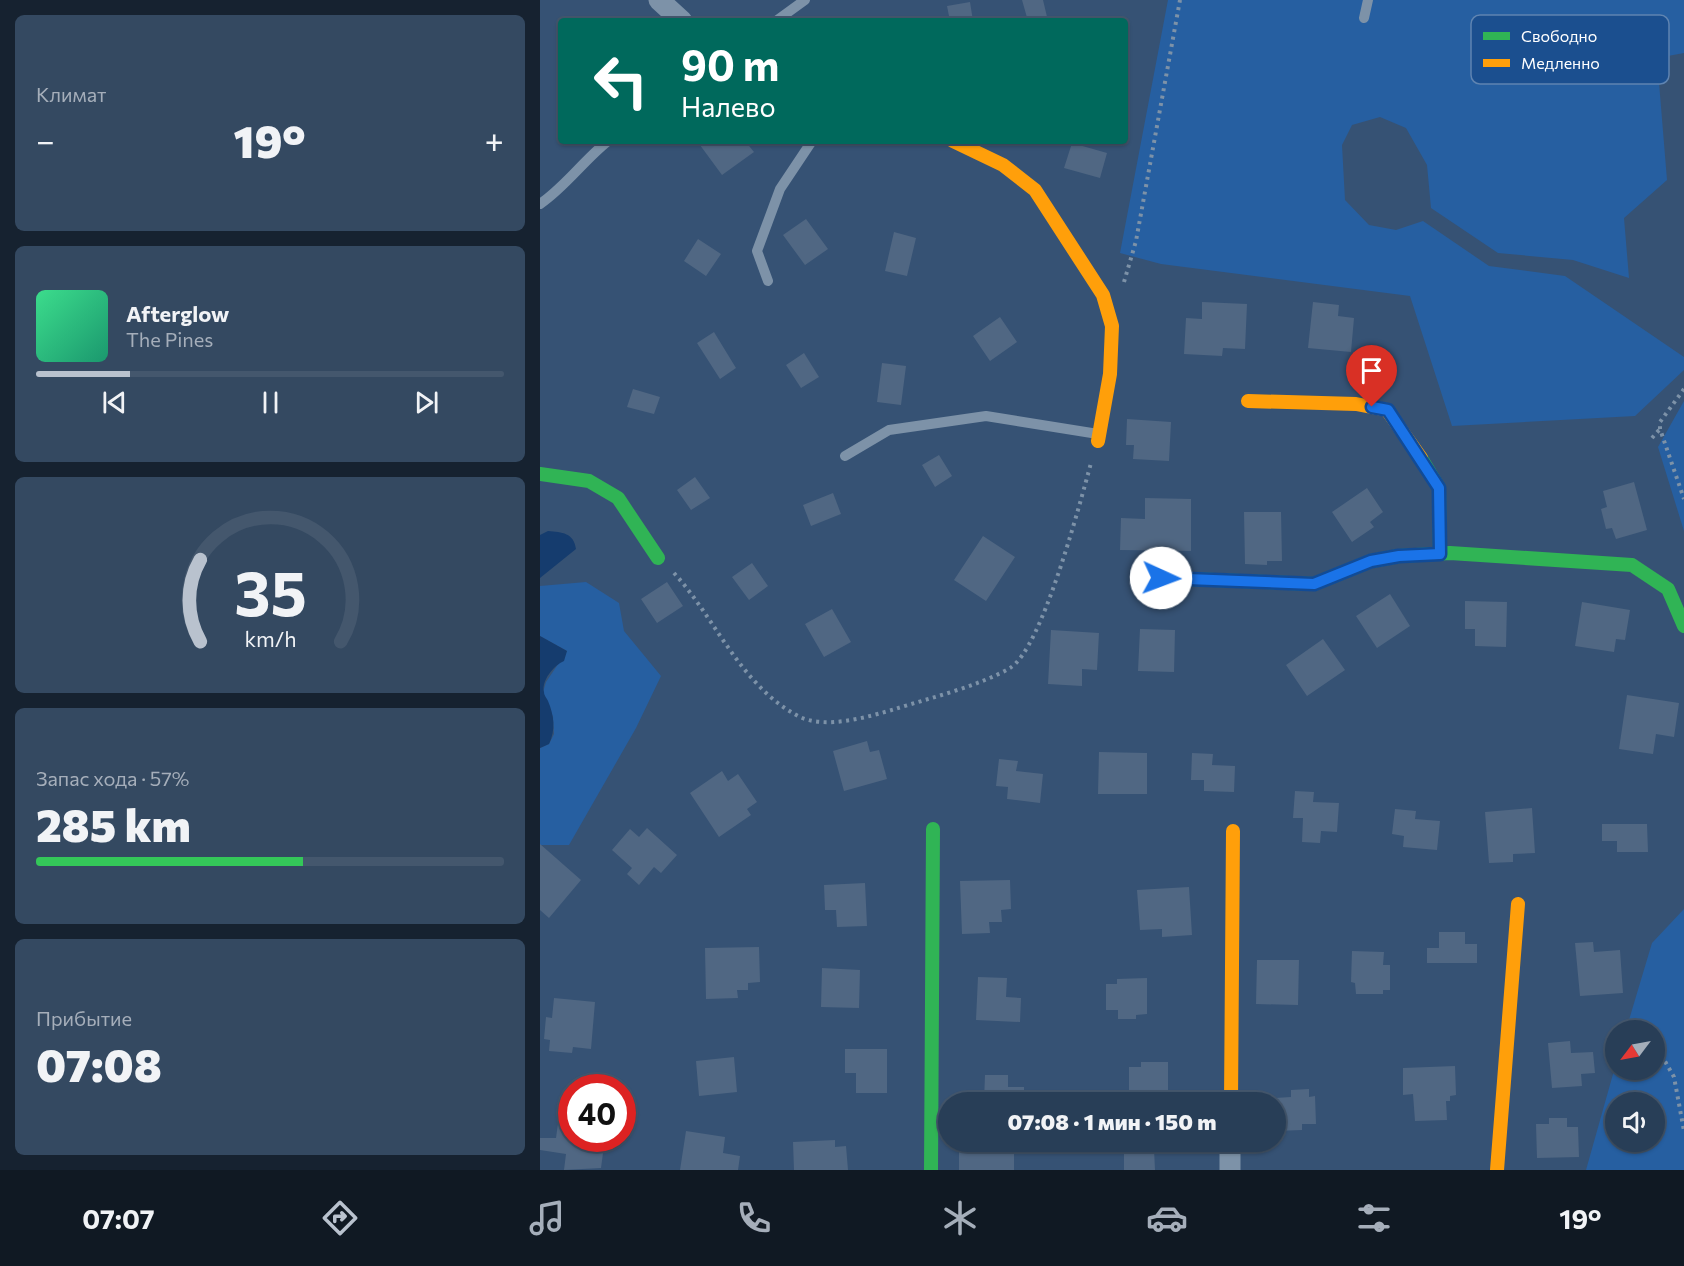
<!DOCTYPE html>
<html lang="ru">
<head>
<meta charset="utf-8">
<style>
	:root { --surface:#283e57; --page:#344961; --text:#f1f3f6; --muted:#a5aeba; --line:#44576d; --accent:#b9c2ce }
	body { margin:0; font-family:Commissioner,sans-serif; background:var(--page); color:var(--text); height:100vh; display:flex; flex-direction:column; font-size:22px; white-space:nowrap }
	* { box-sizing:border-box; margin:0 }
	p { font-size:20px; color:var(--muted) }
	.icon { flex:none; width:33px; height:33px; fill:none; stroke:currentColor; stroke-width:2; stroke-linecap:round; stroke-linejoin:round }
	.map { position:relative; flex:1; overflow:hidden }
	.side { display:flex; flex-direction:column; gap:15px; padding:15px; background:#162230; width:540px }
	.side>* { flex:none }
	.banner { position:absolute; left:18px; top:18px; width:570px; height:126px; border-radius:6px; box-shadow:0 2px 4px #0004,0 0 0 2px var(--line); background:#00695c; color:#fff; overflow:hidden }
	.needle { width:39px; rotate:238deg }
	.tools { position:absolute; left:1065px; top:1020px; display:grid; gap:12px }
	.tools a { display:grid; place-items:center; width:60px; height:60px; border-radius:50%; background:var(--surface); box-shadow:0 2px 4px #0004,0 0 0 2px var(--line); font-size:30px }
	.speed { position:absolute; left:18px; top:1074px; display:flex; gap:12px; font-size:30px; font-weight:700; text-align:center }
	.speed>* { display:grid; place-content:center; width:78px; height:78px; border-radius:50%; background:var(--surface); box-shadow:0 2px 4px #0004,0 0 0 2px var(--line); line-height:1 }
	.speed .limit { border:9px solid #d22; background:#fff; color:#111 }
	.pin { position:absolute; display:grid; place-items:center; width:51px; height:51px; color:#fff; margin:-62px -26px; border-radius:50% 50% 50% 0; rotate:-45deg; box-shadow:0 0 6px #0007 }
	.pin .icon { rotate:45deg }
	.me { position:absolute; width:66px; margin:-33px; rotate:92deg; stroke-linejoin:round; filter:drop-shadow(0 0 4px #0008) }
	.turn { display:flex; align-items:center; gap:21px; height:126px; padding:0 24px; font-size:27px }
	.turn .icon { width:78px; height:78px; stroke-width:2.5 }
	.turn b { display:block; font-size:42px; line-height:51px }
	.big { font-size:45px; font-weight:800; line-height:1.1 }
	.side .widget { flex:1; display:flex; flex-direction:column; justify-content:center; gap:9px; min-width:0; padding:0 21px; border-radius:9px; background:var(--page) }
	.side .dial { align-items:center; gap:0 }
	.dial svg { height:156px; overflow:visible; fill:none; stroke:var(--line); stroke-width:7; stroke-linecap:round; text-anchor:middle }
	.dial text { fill:var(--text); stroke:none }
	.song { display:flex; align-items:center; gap:18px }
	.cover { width:72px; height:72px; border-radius:9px; background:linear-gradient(135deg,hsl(150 70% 55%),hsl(160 70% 35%)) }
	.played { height:6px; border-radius:3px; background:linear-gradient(90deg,var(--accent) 20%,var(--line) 20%) }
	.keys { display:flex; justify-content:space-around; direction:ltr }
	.heat { display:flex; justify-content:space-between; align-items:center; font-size:33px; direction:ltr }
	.charge { height:9px; border-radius:4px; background:linear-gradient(90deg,#34c759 57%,var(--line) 0) }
	.trip { position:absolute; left:398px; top:1092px; width:348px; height:60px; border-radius:30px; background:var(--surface); box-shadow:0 2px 4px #0004,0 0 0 2px var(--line); font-weight:800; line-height:60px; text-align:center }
	.dock { display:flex; height:96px; justify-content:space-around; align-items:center; background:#101923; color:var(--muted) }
	.dock .icon { width:42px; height:42px }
	.dock .on { color:var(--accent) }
	.dock b { font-size:27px; color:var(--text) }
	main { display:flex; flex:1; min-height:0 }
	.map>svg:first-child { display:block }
	.green { fill:#265fa1; fill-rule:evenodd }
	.water { fill:#153c6e }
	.building { fill:#506783 }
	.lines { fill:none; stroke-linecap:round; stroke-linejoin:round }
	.path { stroke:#7d92a8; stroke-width:4; stroke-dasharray:3 4.5; stroke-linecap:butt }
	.lane { stroke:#7d92a8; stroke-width:10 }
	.street { stroke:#7d92a8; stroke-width:21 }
	.fast { stroke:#30b455; stroke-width:14 }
	.slow { stroke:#ff9f0a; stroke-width:14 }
	.route-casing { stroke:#114b97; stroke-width:15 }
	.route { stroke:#1a73e8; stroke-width:10 }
	.key { fill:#1b4f8f; stroke:#5f84b1; stroke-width:1.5 }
	.key-label { font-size:16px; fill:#fff }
</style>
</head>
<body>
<main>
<section class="side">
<div class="widget"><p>Климат</p>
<div class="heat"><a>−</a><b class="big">19°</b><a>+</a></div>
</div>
<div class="widget">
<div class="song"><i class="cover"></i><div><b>Afterglow</b><p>The Pines</p></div></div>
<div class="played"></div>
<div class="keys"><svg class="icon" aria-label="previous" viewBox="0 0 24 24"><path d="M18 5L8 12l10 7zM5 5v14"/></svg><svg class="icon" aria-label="pause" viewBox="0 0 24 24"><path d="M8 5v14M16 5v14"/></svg><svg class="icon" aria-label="next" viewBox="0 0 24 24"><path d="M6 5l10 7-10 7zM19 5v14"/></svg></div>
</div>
<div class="widget dial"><svg viewBox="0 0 100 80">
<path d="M14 69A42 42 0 1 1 86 69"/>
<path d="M14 69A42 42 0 0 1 14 27" stroke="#b9c2ce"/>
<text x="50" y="56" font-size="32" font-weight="700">35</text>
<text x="50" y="72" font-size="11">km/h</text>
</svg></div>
<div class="widget"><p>Запас хода · 57%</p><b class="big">285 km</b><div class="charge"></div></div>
<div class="widget"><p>Прибытие</p><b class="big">07:08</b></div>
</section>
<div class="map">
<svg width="1144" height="1170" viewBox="0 0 1144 1170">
	<rect width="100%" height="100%" fill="#365274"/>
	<path class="green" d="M 628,0 L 1144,0 L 1144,53 L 1117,58 L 1127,180 L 1084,218 L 1089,278 L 1033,260 L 958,253 L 891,208 L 887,165 L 866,128 L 840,117 L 812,125 L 802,145 L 805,200 L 829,225 L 856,230 L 883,221 L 949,266 L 1025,276 L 1144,357 L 1144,370 L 1095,416 L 912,426 L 870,296 L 621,264 L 580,253 Z
		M 1144,401 L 1144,531 L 1118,447 Z
		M 46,582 L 79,603 L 84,631 L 121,676 L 96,728 L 29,845 L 0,845 L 0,748 L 9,744 L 14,734 L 13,717 L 3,692 L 6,682 L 27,651 L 0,636 L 0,586 Z
		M 1144,909 L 1144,1170 L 1046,1170 L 1075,1067 L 1076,1070 L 1114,1070 L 1114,1030 L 1086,1030 L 1112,943 ZM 1114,1102 L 1114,1142 L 1076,1142 L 1076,1102 Z"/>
	<path class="water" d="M 8,531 C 22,532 34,533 36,549 L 0,578 L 0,535 Z
		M 0,636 L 27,651 L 24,661 C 14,665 1,681 4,692 C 4,696 7,698 8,701 C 14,715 16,730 9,744 L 0,748 Z"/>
	<path class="building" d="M 482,0 L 503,0 L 508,21 L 488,21 Z
		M 430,2 L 433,21 L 410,21 L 407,6 Z
		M 157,141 L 205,141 L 214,152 L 182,175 Z
		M 532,143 L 567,153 L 560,178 L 524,168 Z
		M 266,219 L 288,249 L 265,265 L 243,235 Z
		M 354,232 L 376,238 L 367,276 L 345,271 Z
		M 158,239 L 181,254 L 166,276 L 144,261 Z
		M 662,302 L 707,304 L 705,349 L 683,348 L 682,356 L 644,354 L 646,318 L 662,319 Z
		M 773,302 L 799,305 L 798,316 L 814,318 L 811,352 L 768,348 Z
		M 460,317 L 477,342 L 450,361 L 433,336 Z
		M 174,332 L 196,368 L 180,379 L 157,343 Z
		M 264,353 L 279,377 L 261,388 L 246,365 Z
		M 342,363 L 366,366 L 361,405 L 337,402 Z
		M 93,389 L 120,397 L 114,414 L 87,407 Z
		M 587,419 L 631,422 L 629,461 L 593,459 L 594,445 L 586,445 Z
		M 399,455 L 412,476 L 395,487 L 382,465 Z
		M 155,477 L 170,498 L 151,510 L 137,490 Z
		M 1094,482 L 1107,530 L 1076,539 L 1072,528 L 1066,529 L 1061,509 L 1067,507 L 1063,491 Z
		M 827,488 L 843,512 L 830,522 L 834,527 L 812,542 L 792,512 Z
		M 293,493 L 301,514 L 271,526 L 263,505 Z
		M 605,498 L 651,499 L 651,551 L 580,550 L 581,518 L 605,519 Z
		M 704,512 L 741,512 L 742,561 L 727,561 L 727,565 L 705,564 Z
		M 443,536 L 475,557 L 446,601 L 414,580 Z
		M 212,563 L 228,586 L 209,600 L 192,577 Z
		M 127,582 L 143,606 L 117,623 L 101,599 Z
		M 850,594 L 870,626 L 837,648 L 816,616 Z
		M 925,601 L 967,602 L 966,647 L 935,646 L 935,629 L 925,629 Z
		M 1042,602 L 1090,610 L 1085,640 L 1076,639 L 1074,652 L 1035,646 Z
		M 292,609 L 311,642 L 284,657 L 265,624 Z
		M 600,629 L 635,630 L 634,672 L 598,671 Z
		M 511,630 L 559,633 L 557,670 L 542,669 L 542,686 L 508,684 Z
		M 783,639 L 805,670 L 767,696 L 746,665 Z
		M 1087,695 L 1139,703 L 1134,737 L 1116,734 L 1113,754 L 1079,749 Z
		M 327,741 L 330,752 L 339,750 L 347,779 L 304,791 L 293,751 Z
		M 559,752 L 607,753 L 607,794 L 558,794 Z
		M 652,753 L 673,754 L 672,765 L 695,766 L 694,792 L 664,791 L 664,780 L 651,780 Z
		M 459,759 L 478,761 L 476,771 L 503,774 L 500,803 L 467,799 L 468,787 L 456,786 Z
		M 182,771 L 188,781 L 198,774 L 217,802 L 207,809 L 211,815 L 179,837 L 150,793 Z
		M 755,791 L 774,792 L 773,802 L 799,803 L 797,832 L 781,831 L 780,843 L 762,842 L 763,818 L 753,818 Z
		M 992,808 L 995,853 L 973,854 L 973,862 L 949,863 L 945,812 Z
		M 855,809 L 876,811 L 875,819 L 900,821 L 897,850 L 863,847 L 864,836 L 852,834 Z
		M 1062,824 L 1107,824 L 1108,852 L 1077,852 L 1077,841 L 1062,841 Z
		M 107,828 L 137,855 L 121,873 L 114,867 L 99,885 L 87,874 L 92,868 L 72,850 L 90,829 L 99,837 Z
		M 0,844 L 41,880 L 9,918 L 0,910 Z
		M 470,880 L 471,909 L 461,910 L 462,922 L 449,922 L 450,933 L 422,934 L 420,881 Z
		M 325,883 L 327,926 L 297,927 L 296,910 L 285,910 L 284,885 Z
		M 649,887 L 652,935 L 622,937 L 622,929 L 600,930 L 597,890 Z
		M 899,932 L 925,932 L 925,944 L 937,944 L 937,963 L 887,963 L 887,948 L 899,948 Z
		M 1053,942 L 1054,952 L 1080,950 L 1083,993 L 1040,996 L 1035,943 Z
		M 219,947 L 220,982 L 208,983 L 208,990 L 197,990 L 198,998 L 166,999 L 165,948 Z
		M 812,951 L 844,952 L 843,965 L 850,965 L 850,990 L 843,990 L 843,994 L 816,994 L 815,983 L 811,982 Z
		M 717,960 L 759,960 L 758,1005 L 716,1004 Z
		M 282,968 L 320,970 L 319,1008 L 281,1007 Z
		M 438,977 L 467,978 L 466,997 L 481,998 L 480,1022 L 436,1020 Z
		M 607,978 L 607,1014 L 596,1015 L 596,1019 L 578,1019 L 578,1010 L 566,1010 L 566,984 L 577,984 L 577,979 Z
		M 14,998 L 55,1002 L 51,1049 L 33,1047 L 32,1053 L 9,1051 L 10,1040 L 4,1039 L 6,1017 L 12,1018 Z
		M 1030,1041 L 1031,1053 L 1053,1052 L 1055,1073 L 1041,1074 L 1042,1086 L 1012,1088 L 1008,1043 Z
		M 305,1049 L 347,1049 L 347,1093 L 316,1093 L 316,1073 L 305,1073 Z
		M 194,1057 L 197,1092 L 159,1096 L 156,1061 Z
		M 601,1062 L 628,1062 L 628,1098 L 616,1098 L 616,1102 L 596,1102 L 596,1098 L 589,1097 L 589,1067 L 601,1067 Z
		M 915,1066 L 916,1095 L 910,1096 L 910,1101 L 906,1101 L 907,1120 L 875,1121 L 873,1094 L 863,1095 L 863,1068 Z
		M 445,1075 L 468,1075 L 468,1087 L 484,1087 L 484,1102 L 444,1102 Z
		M 769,1089 L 769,1097 L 775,1096 L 776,1124 L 762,1124 L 762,1130 L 735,1131 L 735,1098 L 751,1097 L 751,1090 Z
		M 21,1102 L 32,1103 L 32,1138 L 65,1138 L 61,1168 L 24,1170 L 26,1154 L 0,1150 L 0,1138 L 16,1138 Z
		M 1009,1118 L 1027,1118 L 1027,1127 L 1038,1127 L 1039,1157 L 997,1158 L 996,1124 L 1009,1124 Z
		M 146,1131 L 185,1137 L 183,1153 L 200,1156 L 198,1170 L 140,1170 Z
		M 295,1140 L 295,1147 L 306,1146 L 308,1170 L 254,1170 L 253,1142 Z
		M 419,1143 L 474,1144 L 474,1170 L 419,1170 Z
		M 614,1149 L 615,1170 L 584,1170 L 584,1150 Z"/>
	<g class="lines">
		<path class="path" d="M 584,282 L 596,241 L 640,0
			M 1144,389 L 1120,422 L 1120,429 L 1144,499
			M 1112,438 L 1120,429
			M 134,573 C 176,619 200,685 258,716 C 284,730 328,717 355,709 C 390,698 439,686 470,668 C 502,649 540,503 551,463
			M 1087,1026 L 1095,1030
			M 1114,1042 L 1134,1077 L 1144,1131"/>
		<path class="lane" d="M 824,18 L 828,0
			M 236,21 L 265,0
			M 0,204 C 25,187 44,160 68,141
			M 228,281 L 217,251 L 240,189 L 272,141
			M 305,456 L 349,430 L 446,416 L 558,434"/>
		<path class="street" d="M 119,0 L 142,21
			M 690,1170 L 690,1142"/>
		<path class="fast" d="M 881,458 L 899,488 L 900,554
			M 0,474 L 49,481 L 78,498 L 118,558
			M 600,577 L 774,584 L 831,561 L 859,556 L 910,553 L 1092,565 L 1128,589 L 1144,626
			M 391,1170 L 393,829"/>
		<path class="slow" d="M 413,141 L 463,165 L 495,190 L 563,295 L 572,326 L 570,374 L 558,441
			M 708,401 L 816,404 L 847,410 L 881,458
			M 691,1102 L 693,831
			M 957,1170 L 978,904"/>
	</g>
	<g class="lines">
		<g class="route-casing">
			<path id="route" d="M 621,578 L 774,584 L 831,561 L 859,556 L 900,554 L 899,488 L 848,410 L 832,407"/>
		</g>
		<use href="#route" class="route"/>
	</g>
	<rect x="931" y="15" width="198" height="69" rx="9" class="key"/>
	<rect x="943" y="32" width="27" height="8" fill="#30b455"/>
	<rect x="943" y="59" width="27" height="8" fill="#ff9f0a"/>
	<g class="key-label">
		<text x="981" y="42">Свободно</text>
		<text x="981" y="69">Медленно</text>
	</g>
</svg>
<div class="tools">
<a><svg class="needle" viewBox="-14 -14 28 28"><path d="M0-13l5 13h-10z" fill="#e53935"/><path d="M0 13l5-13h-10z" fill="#a5aeba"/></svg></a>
<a><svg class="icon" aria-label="sound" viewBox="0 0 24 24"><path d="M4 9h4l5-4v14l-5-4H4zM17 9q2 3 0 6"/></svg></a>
</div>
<div class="speed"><div class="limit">40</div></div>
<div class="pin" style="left:832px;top:407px;background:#d93025"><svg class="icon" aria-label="arrive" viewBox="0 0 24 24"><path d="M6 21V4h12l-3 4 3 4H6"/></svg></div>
<svg class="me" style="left:621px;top:578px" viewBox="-20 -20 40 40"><circle r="19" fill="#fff"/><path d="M0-13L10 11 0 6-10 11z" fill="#1a73e8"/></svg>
<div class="trip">07:08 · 1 мин · 150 m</div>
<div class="banner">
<div class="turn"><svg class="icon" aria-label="left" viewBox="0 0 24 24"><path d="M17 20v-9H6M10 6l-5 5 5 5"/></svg><div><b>90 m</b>Налево</div></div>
</div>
</div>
</main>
<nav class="dock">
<b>07:07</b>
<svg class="icon on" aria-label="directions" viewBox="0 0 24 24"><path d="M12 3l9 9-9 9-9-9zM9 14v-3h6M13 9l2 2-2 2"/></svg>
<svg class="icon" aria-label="music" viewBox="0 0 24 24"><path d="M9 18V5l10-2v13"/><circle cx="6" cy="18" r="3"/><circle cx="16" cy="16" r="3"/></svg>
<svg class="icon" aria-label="phone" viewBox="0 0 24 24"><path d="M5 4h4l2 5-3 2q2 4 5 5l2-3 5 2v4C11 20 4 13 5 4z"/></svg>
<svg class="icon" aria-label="climate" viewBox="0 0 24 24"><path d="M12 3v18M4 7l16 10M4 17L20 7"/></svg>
<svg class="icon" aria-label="car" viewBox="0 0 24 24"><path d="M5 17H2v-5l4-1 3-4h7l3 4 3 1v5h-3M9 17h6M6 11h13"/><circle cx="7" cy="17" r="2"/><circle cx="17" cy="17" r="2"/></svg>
<svg class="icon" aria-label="filters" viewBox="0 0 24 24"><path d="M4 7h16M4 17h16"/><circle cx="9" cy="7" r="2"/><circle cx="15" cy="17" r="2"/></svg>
<b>19°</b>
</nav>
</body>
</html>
